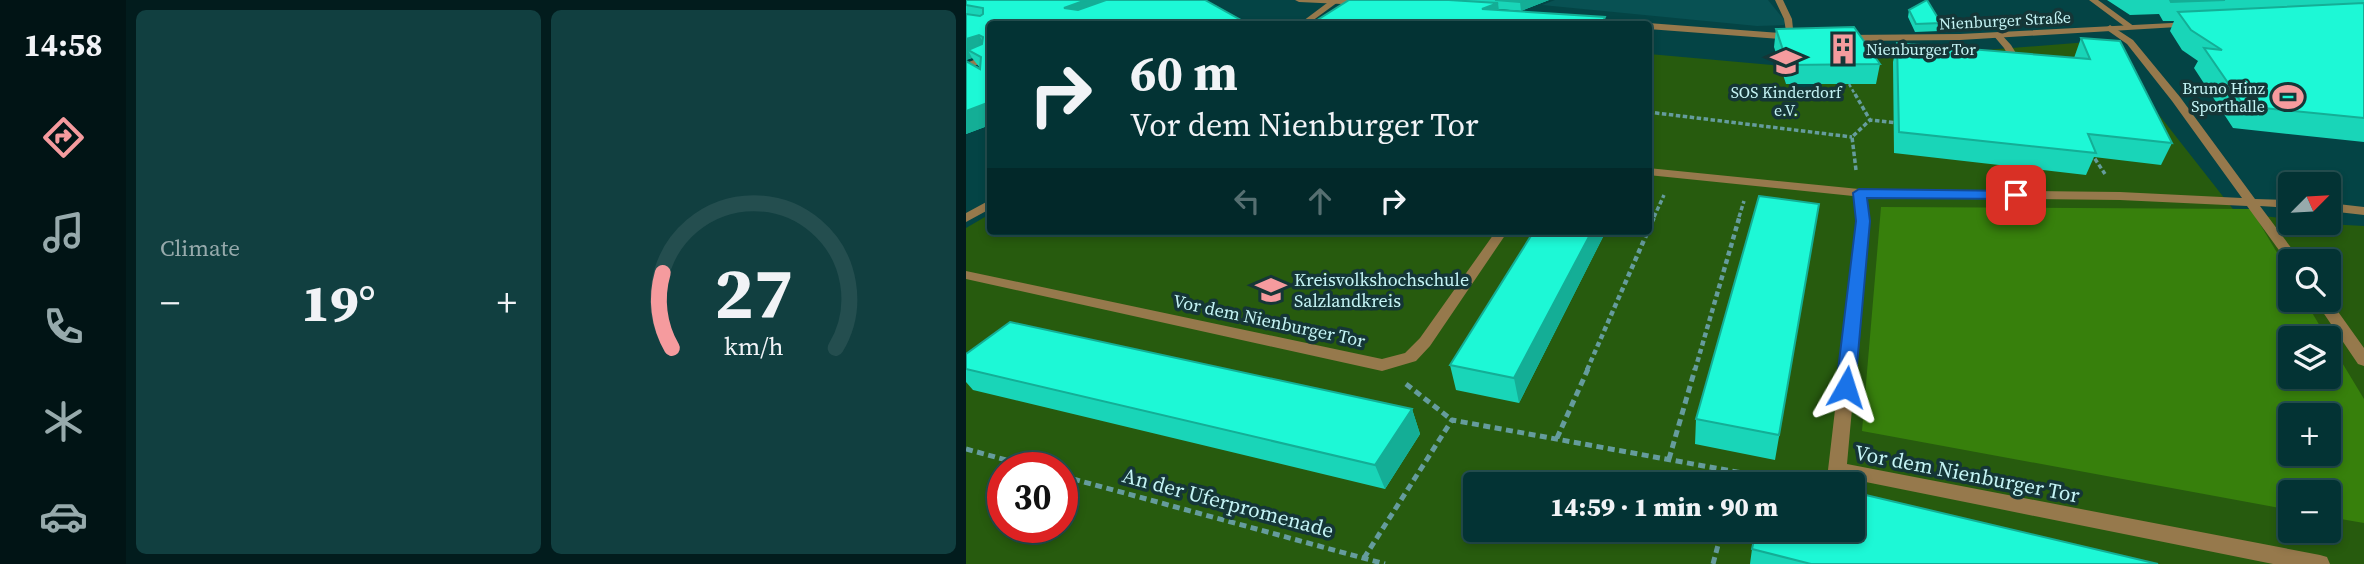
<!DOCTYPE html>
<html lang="en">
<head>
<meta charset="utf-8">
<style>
	:root { --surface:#033334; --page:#113f40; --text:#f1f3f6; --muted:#97aaac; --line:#244e4f; --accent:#f59b9e }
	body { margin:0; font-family:"Source Serif 4",serif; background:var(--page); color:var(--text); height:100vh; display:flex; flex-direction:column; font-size:26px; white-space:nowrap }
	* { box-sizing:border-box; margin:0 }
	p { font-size:23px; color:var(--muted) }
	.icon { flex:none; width:38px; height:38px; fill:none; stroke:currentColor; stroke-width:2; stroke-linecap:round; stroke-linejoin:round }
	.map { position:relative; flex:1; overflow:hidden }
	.panel { display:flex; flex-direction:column; gap:10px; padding:10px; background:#021c1d; width:840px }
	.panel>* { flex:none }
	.top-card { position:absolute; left:21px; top:21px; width:665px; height:214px; border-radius:7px; box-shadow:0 4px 10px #0003,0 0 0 2px var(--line); background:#033334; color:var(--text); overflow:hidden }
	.needle { width:46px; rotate:66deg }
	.controls { position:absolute; left:1312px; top:172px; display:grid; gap:14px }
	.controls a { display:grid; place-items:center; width:63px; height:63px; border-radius:7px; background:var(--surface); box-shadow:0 4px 10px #0003,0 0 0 2px var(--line); font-size:35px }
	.speed { position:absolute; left:21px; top:452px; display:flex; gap:14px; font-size:35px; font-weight:700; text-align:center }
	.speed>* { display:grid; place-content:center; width:91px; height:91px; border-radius:50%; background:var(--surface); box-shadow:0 4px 10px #0003,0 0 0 2px var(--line); line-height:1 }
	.speed .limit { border:10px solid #d22; background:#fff; color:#111 }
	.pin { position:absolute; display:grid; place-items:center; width:60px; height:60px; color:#fff; margin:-30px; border-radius:14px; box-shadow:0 4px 10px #0006 }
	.me { position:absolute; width:77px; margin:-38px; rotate:6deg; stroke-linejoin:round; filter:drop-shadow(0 0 5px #0008) }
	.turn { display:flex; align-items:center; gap:24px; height:147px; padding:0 28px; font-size:32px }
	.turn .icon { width:91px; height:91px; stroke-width:2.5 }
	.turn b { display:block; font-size:49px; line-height:60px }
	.lanes { display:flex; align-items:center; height:66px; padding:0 28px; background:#0003; justify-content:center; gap:35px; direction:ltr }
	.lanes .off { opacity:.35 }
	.big { font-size:52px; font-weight:800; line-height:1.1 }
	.panel .tile { flex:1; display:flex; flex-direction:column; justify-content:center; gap:10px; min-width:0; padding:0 24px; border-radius:10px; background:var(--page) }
	.panel .dial { align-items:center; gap:0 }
	.dial svg { height:182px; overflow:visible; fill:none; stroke:var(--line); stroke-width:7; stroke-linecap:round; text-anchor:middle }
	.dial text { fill:var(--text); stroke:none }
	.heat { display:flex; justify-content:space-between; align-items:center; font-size:38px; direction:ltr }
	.panel .tiles { flex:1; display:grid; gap:10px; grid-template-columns:repeat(2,1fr) }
	.trip { position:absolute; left:497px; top:472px; width:402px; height:70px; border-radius:7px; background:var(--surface); box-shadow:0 4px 10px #0003,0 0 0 2px var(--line); font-weight:800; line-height:70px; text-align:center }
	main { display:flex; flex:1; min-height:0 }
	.tab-bar { display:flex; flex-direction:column; width:126px; justify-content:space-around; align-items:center; background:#011415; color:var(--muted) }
	.tab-bar .icon { width:49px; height:49px }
	.tab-bar .selected { color:var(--accent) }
	.tab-bar b { font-size:32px; color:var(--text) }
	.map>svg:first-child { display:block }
	.built { fill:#085153 }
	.green { fill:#275b0e; fill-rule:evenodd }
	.forest { fill:#37800c; fill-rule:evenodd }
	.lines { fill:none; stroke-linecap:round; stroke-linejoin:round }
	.path-far3 { stroke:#659c9d; stroke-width:2.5; stroke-dasharray:3.5 2.5; stroke-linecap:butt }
	.path-far2 { stroke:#659c9d; stroke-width:3.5; stroke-dasharray:4.5 2.5; stroke-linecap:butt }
	.path-far1 { stroke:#659c9d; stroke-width:4.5; stroke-dasharray:5 3.5; stroke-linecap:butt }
	.path { stroke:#659c9d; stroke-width:5; stroke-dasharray:7 4.5; stroke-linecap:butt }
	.service { fill:#96794c; fill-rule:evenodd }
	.minor { fill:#96794c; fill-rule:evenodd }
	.tertiary { fill:#96794c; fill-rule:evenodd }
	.wall { fill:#19d5b8 }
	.shaded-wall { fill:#14ae96 }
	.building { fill:#1df8d6; stroke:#14ae96; stroke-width:2 }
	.route { fill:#1a73e8; stroke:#114b97; stroke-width:2 }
	.labels { text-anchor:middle; stroke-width:7; stroke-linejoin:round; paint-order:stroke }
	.far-street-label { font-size:16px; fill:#c5f4f5; stroke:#153637 }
	.far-poi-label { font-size:16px; fill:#c5f4f5; stroke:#153637; text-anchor:start }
	.poi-label { font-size:18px; fill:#c5f4f5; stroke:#153637; text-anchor:start }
	.street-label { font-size:18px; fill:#c5f4f5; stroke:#153637 }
	.near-street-label { font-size:21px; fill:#c5f4f5; stroke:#153637 }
</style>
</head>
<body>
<main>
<nav class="tab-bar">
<b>14:58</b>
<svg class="icon selected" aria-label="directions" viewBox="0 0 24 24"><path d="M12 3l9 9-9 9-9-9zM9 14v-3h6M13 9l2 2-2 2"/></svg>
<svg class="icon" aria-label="music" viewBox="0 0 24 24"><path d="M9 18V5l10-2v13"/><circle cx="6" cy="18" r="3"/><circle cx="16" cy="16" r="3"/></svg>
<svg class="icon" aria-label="phone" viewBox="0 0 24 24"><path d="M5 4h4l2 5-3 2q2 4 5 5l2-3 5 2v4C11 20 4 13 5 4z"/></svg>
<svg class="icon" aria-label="climate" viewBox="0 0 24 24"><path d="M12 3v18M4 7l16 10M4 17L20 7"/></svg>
<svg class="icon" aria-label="car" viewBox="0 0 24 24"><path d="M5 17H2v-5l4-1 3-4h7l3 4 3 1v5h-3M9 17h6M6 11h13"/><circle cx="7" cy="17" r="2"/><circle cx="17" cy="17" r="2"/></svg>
</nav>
<section class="panel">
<div class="tiles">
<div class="tile"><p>Climate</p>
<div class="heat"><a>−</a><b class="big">19°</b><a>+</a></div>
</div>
<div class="tile dial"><svg viewBox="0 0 100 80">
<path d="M14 69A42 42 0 1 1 86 69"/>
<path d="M14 69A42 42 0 0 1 10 36" stroke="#f59b9e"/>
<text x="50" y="56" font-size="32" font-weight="700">27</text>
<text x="50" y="72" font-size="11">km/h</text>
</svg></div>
</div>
</section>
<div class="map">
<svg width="1398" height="564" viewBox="0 0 1398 564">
	<rect width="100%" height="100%" fill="#044445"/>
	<path class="built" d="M 589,0 L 802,0 L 819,21 L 818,25 L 791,26 L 576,5 Z"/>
	<path class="green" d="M 1135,41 L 1270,213 L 1325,219 L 1325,222 L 1398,226 L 1398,564 L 0,564 L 0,228 L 24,214 L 24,231 L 682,231 L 683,54 L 806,65 L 814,67 L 820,84 L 828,84 L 830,90 L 848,90 L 847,84 L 875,84 L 890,53 L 1020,50 ZM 1325,261 L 1363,261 L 1363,299 L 1325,299 ZM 1325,338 L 1363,338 L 1363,376 L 1325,376 ZM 1325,415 L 1363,415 L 1363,453 L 1325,453 ZM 37,467 L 96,467 L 96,527 L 37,527 ZM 509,485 L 887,485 L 887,530 L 509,530 ZM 1325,492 L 1363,492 L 1363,530 L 1325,530 Z"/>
	<path class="forest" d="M 915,207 L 1285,209 L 1325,276 L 1325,299 L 1338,299 L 1361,338 L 1325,338 L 1325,376 L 1363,376 L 1363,341 L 1398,399 L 1398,523 L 1363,517 L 1363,492 L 1325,492 L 1325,510 L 896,431 ZM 1325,415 L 1363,415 L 1363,453 L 1325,453 Z"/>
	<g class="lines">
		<path class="path-far3" d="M 880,79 L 890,96"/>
		<path class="path-far2" d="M 889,94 L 904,120 L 932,123
			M 682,112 L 886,137
			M 1125,153 L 1139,174
			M 890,170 L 886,137 L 904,120
			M 688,217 L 698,195
			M 773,217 L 778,201"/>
		<path class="path-far1" d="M 682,230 L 689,215
			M 621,370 L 682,231
			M 729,370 L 774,215"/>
		<path class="path" d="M 440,384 L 486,420
			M 591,438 L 622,369
			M 0,449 L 66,467
			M 703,459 L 729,369
			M 96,476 L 419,564
			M 768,485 L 771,472 L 805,478
			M 398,558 L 486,420 L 771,472
			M 747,564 L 756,530"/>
		<path class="service" d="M 1028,33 L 1034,33 L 1045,45 L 1056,63 L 1054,65 L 1043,68 L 1041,66 L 1046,62 L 1038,48 L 1027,35 Z"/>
		<path class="minor" d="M 365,0 L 372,2 L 342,24 L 333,24 Z
			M 809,0 L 817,0 L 826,19 L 828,39 L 821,37 L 818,19 Z
			M 1123,0 L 1132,0 L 1169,27 L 1162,29 Z
			M 1144,25 L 1167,40 L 1214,97 L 1289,199 L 1325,200 L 1325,208 L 1294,206 L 1335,261 L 1325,261 L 1323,264 L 1281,206 L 1154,200 L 900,197 L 903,221 L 881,464 L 1354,555 L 1361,557 L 1364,564 L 1307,564 L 865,475 L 862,470 L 891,221 L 887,196 L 682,175 L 682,168 L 893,189 L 1154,192 L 1276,198 L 1206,101 L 1161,44 L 1141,30 L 1140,28 Z
			M 24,54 L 24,60 L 0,69 L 0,63 Z
			M 24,200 L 24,209 L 0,222 L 0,213 Z
			M 1363,203 L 1398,207 L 1398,215 L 1363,211 Z
			M 530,231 L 542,231 L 464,346 L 450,361 L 416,371 L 0,279 L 0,271 L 416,359 L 439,353 L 454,338 Z
			M 1348,299 L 1363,299 L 1398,348 L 1398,366 L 1392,364 Z"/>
		<path class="tertiary" d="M 329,0 L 383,0 L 401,3 L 397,5 L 333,2 Z
			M 616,19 L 660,22 L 664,24 L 619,23 L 616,23 Z
			M 1225,22 L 1229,24 L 1228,26 L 994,40 L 878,41 L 874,38 L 878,35 L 994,34 Z
			M 682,23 L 827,34 L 831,37 L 827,40 L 682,29 L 682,24 L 679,24 Z"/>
	</g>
	<path class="wall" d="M 0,0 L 239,0 L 24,24 L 24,125 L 0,134 L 0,61 L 14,68 L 6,58 L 0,60 Z
		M 383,0 L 583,0 L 555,11 L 533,9 L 533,11 L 639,17 L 639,24 L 345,24 Z
		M 1141,0 L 1398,0 L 1398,142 L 1267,128 L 1228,68 L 1232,61 L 1216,50 L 1204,31 L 1208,21 L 1197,21 L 1193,14 L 1164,15 Z
		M 943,10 L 975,23 L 974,31 L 949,32 L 942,17 Z
		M 810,29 L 914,64 L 910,84 L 820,84 L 808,47 Z
		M 1115,38 L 1206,143 L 1195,165 L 1128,157 L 1120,175 L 928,153 L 927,62 L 931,43 L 1108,58 Z
		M 853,204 L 809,460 L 729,444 L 730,419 Z
		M 568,231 L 640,231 L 553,403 L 490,390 L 484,365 Z
		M 0,354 L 446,409 L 454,434 L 419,489 L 7,390 L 0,382 Z
		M 786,549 L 1192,564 L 784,564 Z"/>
	<path class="shaded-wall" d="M 120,0 L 165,0 L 106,24 L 98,8 Z
		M 560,0 L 583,0 L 555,11 L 554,2 Z
		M 532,3 L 534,19 L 516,9 Z
		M 13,35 L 23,52 L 2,50 L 6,58 L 0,60 L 0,39 Z
		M 24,102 L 24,125 L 0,134 L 0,111 Z
		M 626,231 L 640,231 L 553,403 L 548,378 Z
		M 446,409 L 454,434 L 419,489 L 409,465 Z"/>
	<path class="building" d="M 0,0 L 120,0 L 98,8 L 112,10 L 140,0 L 239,0 L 282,24 L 24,24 L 24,73 L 22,74 L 24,75 L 24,102 L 0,111 L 0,61 L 14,69 L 15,57 L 2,50 L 16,44 L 17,37 L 13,35 L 0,39 L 0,14 L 14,16 L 17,14 L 17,8 L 0,5 Z
		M 383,0 L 483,0 L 532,3 L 516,9 L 639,17 L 636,24 L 345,24 Z
		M 529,0 L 560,0 L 554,2 Z
		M 961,0 L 975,23 L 950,24 L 943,10 Z
		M 1204,0 L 1259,0 L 1205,2 Z
		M 1398,3 L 1398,118 L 1278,106 L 1238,48 L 1256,50 L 1225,30 L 1212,12 Z
		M 888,27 L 914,64 L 822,65 L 810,29 Z
		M 1115,38 L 1154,41 L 1206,143 L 1122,134 L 1130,153 L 933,132 L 931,43 L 1124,59 Z
		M 793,196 L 853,204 L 813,435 L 730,419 Z
		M 568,231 L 626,231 L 548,378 L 484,365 Z
		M 44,322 L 446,409 L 409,465 L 0,369 L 0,354 Z
		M 803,472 L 855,485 L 800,485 Z
		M 887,492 L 1192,564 L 845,564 L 786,549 L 790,530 L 887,530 Z"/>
	<path class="route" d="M 893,189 L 1050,191 L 1057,195 L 1050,199 L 901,198 L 904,221 L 889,387 L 886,392 L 873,392 L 870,387 L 890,221 L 887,193 Z"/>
	<defs>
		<g id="building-bare" transform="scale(2.415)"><path d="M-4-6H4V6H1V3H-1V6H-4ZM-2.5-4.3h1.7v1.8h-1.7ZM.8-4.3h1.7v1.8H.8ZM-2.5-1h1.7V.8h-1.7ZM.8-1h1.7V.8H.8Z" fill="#f59b9e" stroke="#153637" stroke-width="2.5" paint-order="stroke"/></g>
		<g id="school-bare" transform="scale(2.415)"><path d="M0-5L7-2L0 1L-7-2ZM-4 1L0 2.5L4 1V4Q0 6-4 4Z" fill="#f59b9e" stroke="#153637" stroke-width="2.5" paint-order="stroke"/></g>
		<g id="stadium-bare" transform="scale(2.415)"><path d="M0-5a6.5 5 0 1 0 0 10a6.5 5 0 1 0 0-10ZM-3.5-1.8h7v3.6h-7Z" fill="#f59b9e" stroke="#153637" stroke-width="2.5" paint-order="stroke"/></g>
	</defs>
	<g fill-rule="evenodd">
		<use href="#building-bare" x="877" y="49"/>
		<use href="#school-bare" x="820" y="62"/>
		<use href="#stadium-bare" x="1322" y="97"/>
		<use href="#school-bare" x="305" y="290"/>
	</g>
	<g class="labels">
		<g class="far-street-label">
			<text transform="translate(1039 20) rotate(-3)" y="6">Nienburger Straße</text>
		</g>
		<g class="far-poi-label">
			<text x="900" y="55">Nienburger Tor</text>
			<text x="1299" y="94" text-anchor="end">Bruno Hinz<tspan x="1299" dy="18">Sporthalle</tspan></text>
			<text x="820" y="98" text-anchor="middle">SOS Kinderdorf<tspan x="820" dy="18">e.V.</tspan></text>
		</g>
		<g class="poi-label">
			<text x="328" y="286">Kreisvolkshochschule<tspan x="328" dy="21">Salzlandkreis</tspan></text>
		</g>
		<g class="street-label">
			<text transform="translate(303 321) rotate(12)" y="6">Vor dem Nienburger Tor</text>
		</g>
		<g class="near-street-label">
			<text transform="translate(1001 474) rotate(11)" y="7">Vor dem Nienburger Tor</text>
			<text transform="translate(262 503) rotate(15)" y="7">An der Uferpromenade</text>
		</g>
	</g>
</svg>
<div class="controls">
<a><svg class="needle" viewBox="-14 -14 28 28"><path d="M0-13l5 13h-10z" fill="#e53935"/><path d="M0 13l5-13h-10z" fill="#97aaac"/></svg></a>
<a><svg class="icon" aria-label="search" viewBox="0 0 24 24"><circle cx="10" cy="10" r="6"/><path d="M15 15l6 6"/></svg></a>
<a><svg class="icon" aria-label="layers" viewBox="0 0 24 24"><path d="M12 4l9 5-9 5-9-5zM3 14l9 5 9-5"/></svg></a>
<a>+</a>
<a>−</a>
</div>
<div class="speed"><div class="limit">30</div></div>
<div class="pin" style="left:1050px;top:195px;background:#d93025"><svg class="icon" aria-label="arrive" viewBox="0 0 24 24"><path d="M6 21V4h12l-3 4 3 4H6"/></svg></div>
<svg class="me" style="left:880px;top:387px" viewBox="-20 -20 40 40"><path d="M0-17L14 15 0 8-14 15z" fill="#1a73e8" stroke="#fff" stroke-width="4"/></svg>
<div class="trip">14:59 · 1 min · 90 m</div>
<div class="top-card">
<div class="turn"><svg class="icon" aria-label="right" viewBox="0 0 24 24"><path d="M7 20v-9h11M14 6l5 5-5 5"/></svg><div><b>60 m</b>Vor dem Nienburger Tor</div></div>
<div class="lanes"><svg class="icon off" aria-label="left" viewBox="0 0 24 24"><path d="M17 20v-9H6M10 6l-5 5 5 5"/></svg><svg class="icon off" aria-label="ahead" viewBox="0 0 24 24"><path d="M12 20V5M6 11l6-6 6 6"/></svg><svg class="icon" aria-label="right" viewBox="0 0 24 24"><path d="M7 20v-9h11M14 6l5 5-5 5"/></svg></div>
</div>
</div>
</main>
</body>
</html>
